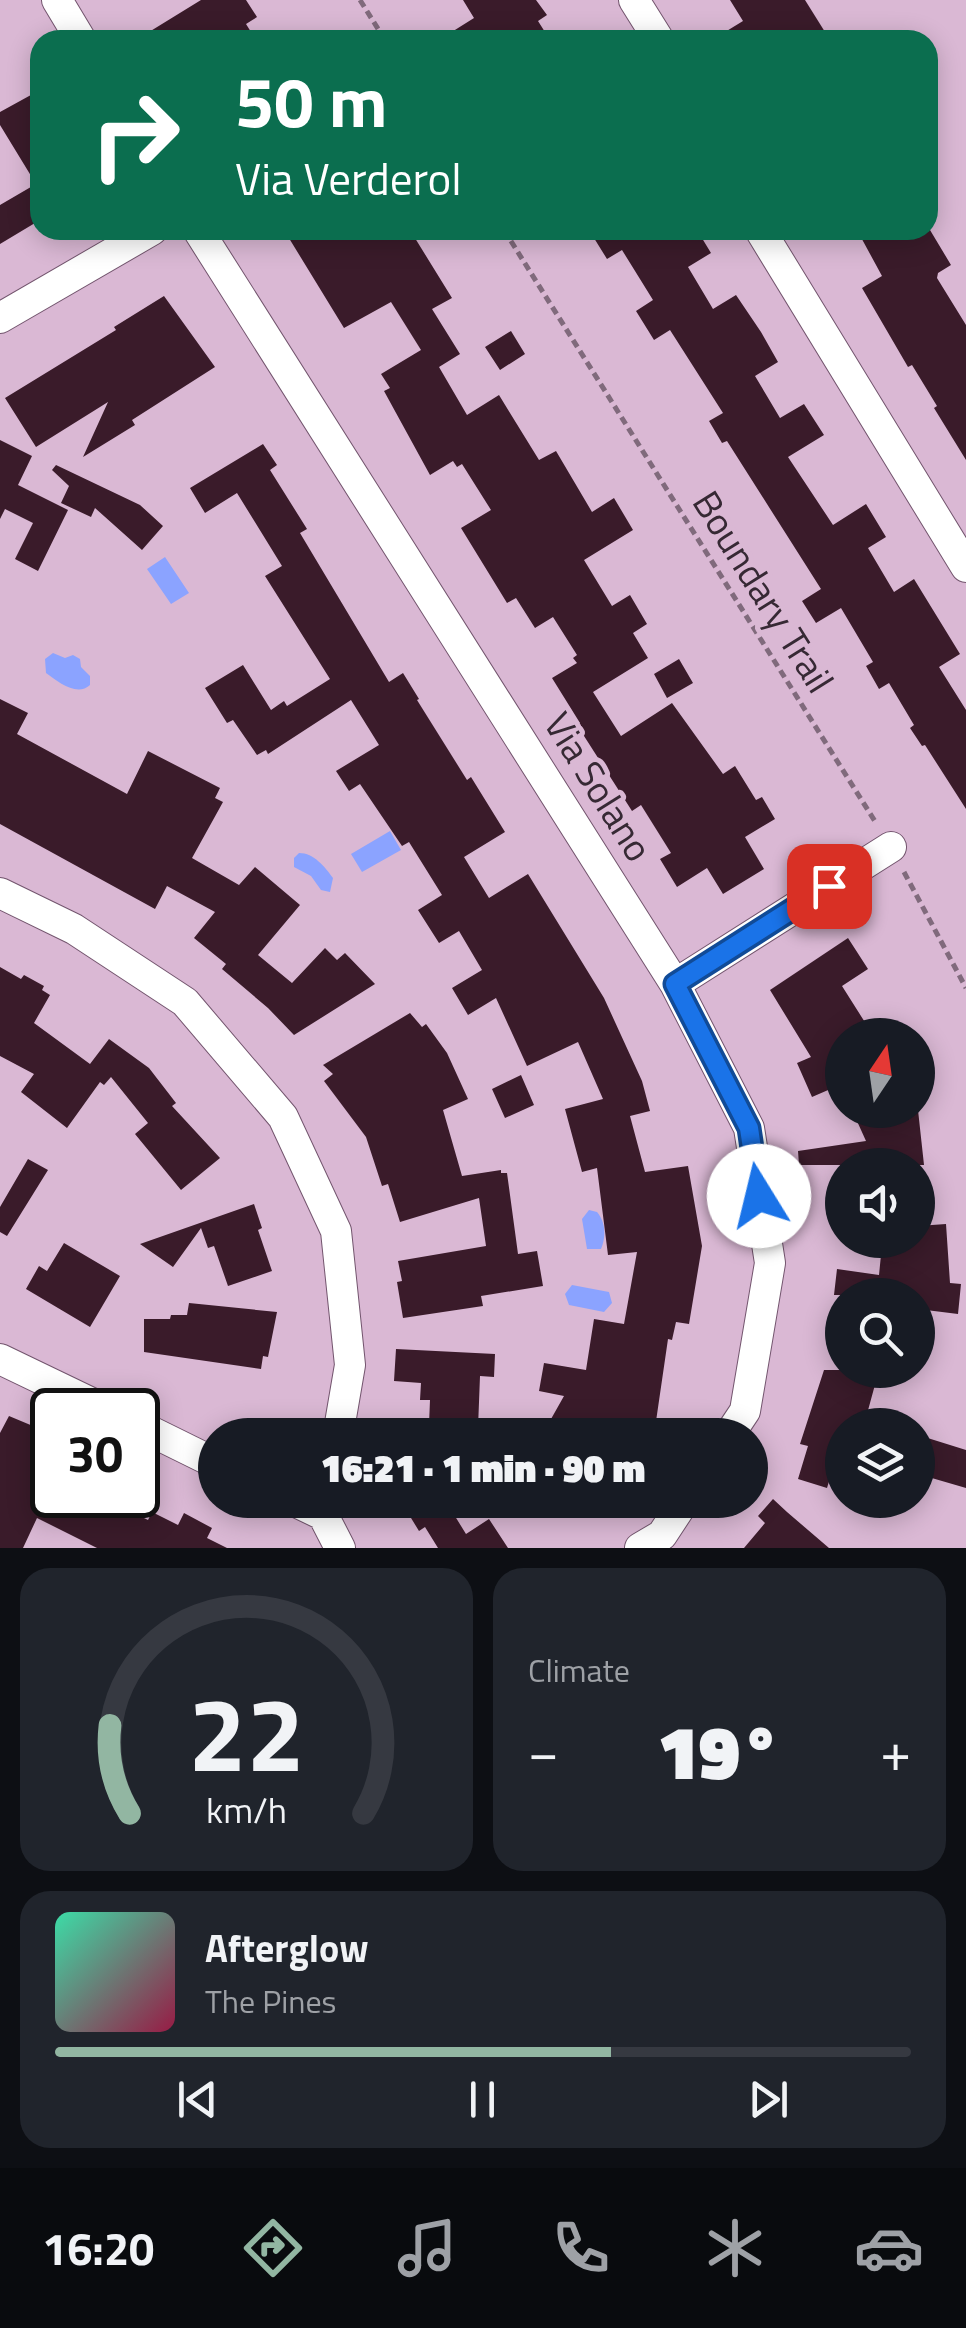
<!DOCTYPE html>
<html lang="en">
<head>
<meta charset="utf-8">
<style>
	:root { --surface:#171b24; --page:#20242c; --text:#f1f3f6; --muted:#9ea1a6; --line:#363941; --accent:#92b6a2 }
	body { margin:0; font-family:"Titillium Web",sans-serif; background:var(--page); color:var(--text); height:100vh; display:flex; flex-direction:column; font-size:38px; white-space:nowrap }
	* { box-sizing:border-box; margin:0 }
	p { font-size:32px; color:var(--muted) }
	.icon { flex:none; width:55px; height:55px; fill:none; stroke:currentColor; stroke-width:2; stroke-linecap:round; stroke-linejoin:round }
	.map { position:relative; height:1548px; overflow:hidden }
	.side { display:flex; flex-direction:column; gap:20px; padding:20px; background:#0d0f14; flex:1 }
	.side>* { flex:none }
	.banner { position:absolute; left:30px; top:30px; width:908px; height:210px; border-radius:30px; box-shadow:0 5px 25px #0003; background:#0b6e4f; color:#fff; overflow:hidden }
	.needle { width:65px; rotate:13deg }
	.controls { position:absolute; left:825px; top:1018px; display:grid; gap:20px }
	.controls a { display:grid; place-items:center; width:110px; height:110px; border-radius:50%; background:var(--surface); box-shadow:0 5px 25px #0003; font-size:50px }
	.speed { position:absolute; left:30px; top:1388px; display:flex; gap:20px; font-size:50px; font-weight:700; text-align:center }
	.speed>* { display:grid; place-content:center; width:130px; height:130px; border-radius:50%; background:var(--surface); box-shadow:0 5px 25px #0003; line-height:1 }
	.speed .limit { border:5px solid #111; border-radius:15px; background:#fff; color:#111 }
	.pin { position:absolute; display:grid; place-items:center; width:85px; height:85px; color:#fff; margin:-42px; border-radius:20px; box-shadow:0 5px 15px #0006 }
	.me { position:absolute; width:110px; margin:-55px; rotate:351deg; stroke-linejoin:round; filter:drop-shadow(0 0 8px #0008) }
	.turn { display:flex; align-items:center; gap:35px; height:210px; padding:0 40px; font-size:45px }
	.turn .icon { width:130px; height:130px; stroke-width:2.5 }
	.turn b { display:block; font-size:70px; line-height:85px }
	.big { font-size:75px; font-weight:800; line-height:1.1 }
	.side .card { flex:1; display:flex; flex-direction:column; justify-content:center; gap:15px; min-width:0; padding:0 35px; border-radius:30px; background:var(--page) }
	.side .dial { align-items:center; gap:0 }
	.dial svg { height:260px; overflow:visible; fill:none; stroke:var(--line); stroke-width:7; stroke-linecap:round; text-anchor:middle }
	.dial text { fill:var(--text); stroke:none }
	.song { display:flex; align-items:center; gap:30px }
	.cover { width:120px; height:120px; border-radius:15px; background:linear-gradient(135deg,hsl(160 70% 55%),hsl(340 70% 35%)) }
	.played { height:10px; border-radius:5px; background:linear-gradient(90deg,var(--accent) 65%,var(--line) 65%) }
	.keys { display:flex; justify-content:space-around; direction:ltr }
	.heat { display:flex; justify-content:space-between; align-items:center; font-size:55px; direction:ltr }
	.side .tiles { flex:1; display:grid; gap:20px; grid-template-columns:1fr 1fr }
	.card:last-child { grid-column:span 2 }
	.trip { position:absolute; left:198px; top:1418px; width:570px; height:100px; border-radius:50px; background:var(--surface); box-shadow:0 5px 25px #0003; font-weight:800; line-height:100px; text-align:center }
	.tab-bar { display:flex; height:160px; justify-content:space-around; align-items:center; background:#090b0e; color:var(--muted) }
	.tab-bar .icon { width:70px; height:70px }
	.tab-bar .on { color:var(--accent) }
	.tab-bar b { font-size:45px; color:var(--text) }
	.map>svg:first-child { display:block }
	.water { fill:#8ba3ff }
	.building { fill:#3a1b2a }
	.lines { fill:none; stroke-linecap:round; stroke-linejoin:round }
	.minor-casing { stroke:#73556e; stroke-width:32 }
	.path { stroke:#806a7c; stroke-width:5; stroke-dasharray:8 5; stroke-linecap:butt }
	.minor { stroke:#fff; stroke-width:30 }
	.route-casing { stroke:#114b97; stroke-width:25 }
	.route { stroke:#1a73e8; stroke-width:18 }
	.labels { text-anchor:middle; stroke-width:10; stroke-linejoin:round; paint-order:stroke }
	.street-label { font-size:38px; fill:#362934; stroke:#dab8d4 }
</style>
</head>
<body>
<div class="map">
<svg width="966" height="1548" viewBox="0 0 966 1548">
	<rect width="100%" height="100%" fill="#dab8d4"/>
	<path class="water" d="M 165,557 L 189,593 L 171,604 L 147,569 Z
		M 53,653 L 65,658 L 73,655 L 80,659 L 81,667 L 90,676 L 90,685 C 77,697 58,682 46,673 L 45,659 Z
		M 390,831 L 401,850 L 362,872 L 351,854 Z
		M 299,853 C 314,853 325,867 333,878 L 330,892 L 321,890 L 311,876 L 294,867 L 294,858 Z
		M 589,1210 L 597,1212 C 606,1222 606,1238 601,1249 L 587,1249 L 582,1219 Z
		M 572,1285 L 609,1292 L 612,1303 L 604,1312 L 569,1305 L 565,1294 Z"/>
	<path class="building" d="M 201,0 L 246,0 L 257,17 L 246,24 L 256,40 L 136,40 Z
		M 463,0 L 536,0 L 547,15 L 538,21 L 550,40 L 439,40 L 474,18 Z
		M 730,0 L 805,0 L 830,40 L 712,40 L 743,21 Z
		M 40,90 L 40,220 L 0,244 L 0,205 L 36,184 L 0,125 L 0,112 Z
		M 284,230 L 410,230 L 452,298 L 432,309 L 460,354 L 439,367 L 467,415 L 499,395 L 539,460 L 556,451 L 592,512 L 614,498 L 633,530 L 584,560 L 612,606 L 630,595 L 647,624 L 633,633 L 648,658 L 593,692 L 621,736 L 672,703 L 723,774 L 735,766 L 756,800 L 762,797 L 775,819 L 745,837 L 764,869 L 723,894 L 707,868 L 677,887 L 660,859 L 671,853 L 641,805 L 632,811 L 577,725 L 580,723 L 552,678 L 577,663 L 573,658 L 577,655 L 553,617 L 535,628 L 516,598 L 507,603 L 461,528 L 491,510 L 462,464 L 457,467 L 453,461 L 430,475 L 384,391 L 390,388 L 381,374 L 421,350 L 391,302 L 344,328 Z
		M 589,230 L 697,230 L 711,253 L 688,267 L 713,309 L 736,295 L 761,332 L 778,362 L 755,376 L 780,418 L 804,404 L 824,435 L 788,457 L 833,525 L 866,504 L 886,537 L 868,548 L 894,592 L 914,579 L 960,654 L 939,667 L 966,710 L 966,809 L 925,745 L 922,746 L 910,728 L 914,725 L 889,683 L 879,689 L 866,666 L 873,662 L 841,608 L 816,623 L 802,601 L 821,589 L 727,441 L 722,443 L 709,421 L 723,413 L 670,330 L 654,340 L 636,311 L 653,300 L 622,250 L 607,259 Z
		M 857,230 L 930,230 L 951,265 L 938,273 L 937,278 L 966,325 L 966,460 L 934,408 L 937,406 L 912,365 L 908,367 L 862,288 L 882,276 Z
		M 164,296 L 215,367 L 132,420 L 135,425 L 83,457 L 108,402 L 36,447 L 5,398 L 116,330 L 114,327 Z
		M 511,331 L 525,354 L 500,370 L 485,347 Z
		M 0,440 L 32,456 L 18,485 L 68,510 L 38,571 L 15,559 L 33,523 L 5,509 L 0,519 Z
		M 263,444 L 277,465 L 270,470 L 307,529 L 300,533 L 389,682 L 403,673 L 419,699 L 417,700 L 467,780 L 471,777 L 505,832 L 464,857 L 489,898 L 528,874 L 604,998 L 642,1081 L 650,1111 L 630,1116 L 645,1172 L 688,1166 L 702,1246 L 689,1324 L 676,1322 L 672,1340 L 668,1339 L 654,1435 L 542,1435 L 564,1396 L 539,1391 L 544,1363 L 586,1370 L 594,1319 L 624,1324 L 637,1252 L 608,1255 L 597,1168 L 582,1172 L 565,1109 L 603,1099 L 578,1042 L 527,1066 L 496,998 L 468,1015 L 452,988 L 482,970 L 459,931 L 439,943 L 418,910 L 442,895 L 409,842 L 402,846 L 360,784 L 349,791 L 336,771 L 379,745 L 351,700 L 268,754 L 266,750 L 257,755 L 233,720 L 227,723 L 205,688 L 243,665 L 271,710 L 284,701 L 287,706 L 330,679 L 265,576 L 282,566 L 237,493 L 205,513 L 190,488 Z
		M 56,465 L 140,505 L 163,526 L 142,550 L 95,508 L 91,517 L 61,503 L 69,486 L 52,470 Z
		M 679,659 L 693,683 L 667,698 L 654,674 Z
		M 0,699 L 28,713 L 17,734 L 127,794 L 148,751 L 220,788 L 215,798 L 223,802 L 192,858 L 239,885 L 255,867 L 300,905 L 258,955 L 292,983 L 325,948 L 337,960 L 345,953 L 375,984 L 294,1035 L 268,1008 L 222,969 L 226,964 L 194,938 L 215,912 L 167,886 L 155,909 L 0,824 Z
		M 848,938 L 868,969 L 842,986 L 873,1035 L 842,1035 L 842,1084 L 812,1097 L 797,1063 L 811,1057 L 770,990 Z
		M 0,967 L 21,979 L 24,975 L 44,986 L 42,990 L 50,995 L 34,1023 L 90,1064 L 109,1039 L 149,1068 L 176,1103 L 172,1106 L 220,1158 L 181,1190 L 135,1134 L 148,1123 L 111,1077 L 104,1085 L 100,1082 L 67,1128 L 21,1092 L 34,1074 L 0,1056 Z
		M 410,1013 L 422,1027 L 426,1024 L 447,1053 L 468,1099 L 443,1110 L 462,1176 L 501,1170 L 501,1173 L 507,1173 L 518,1254 L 537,1251 L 543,1286 L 481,1296 L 483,1306 L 403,1318 L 397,1282 L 402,1281 L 398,1261 L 486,1246 L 479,1198 L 400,1222 L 388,1184 L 382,1186 L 366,1137 L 324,1081 L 333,1074 L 323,1065 Z
		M 521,1075 L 534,1105 L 505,1118 L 492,1089 Z
		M 852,1110 L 918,1110 L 924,1165 L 799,1165 L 798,1151 L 866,1141 Z
		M 28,1159 L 48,1170 L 7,1236 L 0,1232 L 0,1207 Z
		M 254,1204 L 262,1228 L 258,1230 L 272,1271 L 228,1286 L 214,1246 L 208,1248 L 201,1228 L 173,1267 L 140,1244 Z
		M 946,1224 L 950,1283 L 961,1284 L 958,1314 L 918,1309 L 918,1295 L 834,1295 L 837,1269 L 879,1275 L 882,1245 L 886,1245 L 886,1240 L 918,1240 L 918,1226 Z
		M 64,1243 L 120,1276 L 90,1327 L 26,1289 L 39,1266 L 47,1271 Z
		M 189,1303 L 277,1312 L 268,1357 L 263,1356 L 261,1369 L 144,1352 L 144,1319 L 170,1319 L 171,1315 L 187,1315 Z
		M 396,1349 L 495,1354 L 494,1377 L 480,1376 L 478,1428 L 436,1429 L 437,1425 L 429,1425 L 430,1400 L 420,1400 L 421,1383 L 394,1381 Z
		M 824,1370 L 879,1370 L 864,1425 L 842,1425 L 842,1457 L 837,1455 L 827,1488 L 798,1479 L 808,1446 L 800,1444 Z
		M 9,1416 L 52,1434 L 52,1495 L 98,1495 L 148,1520 L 152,1512 L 178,1525 L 184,1513 L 212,1528 L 207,1538 L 227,1548 L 97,1548 L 37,1518 L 23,1548 L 0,1548 L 0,1433 Z
		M 918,1435 L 966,1450 L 966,1488 L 918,1474 Z
		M 773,1499 L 787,1512 L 829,1548 L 744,1548 L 765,1523 L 758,1516 Z
		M 400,1500 L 445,1500 L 466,1534 L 489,1519 L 508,1548 L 438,1548 L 425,1527 L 419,1531 Z"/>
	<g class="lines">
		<g class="minor-casing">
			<path id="minor" d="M 57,0 L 81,40
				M 634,0 L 659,40
				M 198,230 L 675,984 L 749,1128 L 770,1263 L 745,1411 L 729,1435
				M 760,230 L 966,567
				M 0,318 L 152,230
				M 0,893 L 74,929 L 185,1002 L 283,1117 L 336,1231 L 350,1365 L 338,1435
				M 675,984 L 891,847
				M 0,1359 L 106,1410
				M 138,1425 L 215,1463
				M 292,1500 L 323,1515 L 340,1548
				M 640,1548 L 662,1535 L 685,1500"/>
		</g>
		<path class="path" d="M 360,0 L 385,40
			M 504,230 L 876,823
			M 904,872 L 966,988"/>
		<use href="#minor" class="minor"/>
	</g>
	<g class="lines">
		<g class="route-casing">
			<path id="route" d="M 759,1196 L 749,1128 L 675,984 L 829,886"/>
		</g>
		<use href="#route" class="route"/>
	</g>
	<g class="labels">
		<g class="street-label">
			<text transform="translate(763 592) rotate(58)" y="13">Boundary Trail</text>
			<text transform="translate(598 787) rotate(58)" y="13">Via Solano</text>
		</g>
	</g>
</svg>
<div class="controls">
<a><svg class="needle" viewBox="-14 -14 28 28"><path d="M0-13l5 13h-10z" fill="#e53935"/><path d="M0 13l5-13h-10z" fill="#9ea1a6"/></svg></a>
<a><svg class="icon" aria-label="sound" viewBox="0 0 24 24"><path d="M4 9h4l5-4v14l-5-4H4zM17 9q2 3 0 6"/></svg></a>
<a><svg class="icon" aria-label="search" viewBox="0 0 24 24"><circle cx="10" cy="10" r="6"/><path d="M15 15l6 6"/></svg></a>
<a><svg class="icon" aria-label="layers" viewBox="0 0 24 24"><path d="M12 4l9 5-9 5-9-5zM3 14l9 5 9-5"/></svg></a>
</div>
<div class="speed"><div class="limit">30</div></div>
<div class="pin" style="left:829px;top:886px;background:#d93025"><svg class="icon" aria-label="arrive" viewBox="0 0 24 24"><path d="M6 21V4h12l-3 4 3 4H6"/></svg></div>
<svg class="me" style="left:759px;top:1196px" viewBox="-20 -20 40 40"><circle r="19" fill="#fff"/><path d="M0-13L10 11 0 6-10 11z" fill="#1a73e8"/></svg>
<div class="trip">16:21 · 1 min · 90 m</div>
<div class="banner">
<div class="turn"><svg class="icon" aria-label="right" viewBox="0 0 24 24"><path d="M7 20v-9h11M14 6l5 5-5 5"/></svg><div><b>50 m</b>Via Verderol</div></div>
</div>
</div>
<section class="side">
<div class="tiles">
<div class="card dial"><svg viewBox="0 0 100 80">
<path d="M14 69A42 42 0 1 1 86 69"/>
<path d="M14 69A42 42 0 0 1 8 42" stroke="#92b6a2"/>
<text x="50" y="56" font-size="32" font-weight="700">22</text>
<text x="50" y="72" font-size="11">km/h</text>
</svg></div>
<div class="card"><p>Climate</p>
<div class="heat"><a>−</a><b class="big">19°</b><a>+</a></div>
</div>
<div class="card">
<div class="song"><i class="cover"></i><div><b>Afterglow</b><p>The Pines</p></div></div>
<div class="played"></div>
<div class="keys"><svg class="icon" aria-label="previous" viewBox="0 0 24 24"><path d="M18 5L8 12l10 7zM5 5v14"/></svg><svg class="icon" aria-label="pause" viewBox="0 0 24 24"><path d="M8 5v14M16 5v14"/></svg><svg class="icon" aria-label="next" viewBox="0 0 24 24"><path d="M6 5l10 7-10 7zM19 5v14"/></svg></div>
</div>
</div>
</section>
<nav class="tab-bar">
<b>16:20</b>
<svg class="icon on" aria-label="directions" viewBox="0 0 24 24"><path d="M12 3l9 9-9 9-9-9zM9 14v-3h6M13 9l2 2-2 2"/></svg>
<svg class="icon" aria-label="music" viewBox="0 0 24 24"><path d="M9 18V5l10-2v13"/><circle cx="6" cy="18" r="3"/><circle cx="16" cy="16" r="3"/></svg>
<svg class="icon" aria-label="phone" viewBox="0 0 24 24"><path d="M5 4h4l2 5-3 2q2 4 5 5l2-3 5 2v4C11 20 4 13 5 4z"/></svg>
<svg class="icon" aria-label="climate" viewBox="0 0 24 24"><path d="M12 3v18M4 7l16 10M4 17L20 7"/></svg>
<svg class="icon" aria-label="car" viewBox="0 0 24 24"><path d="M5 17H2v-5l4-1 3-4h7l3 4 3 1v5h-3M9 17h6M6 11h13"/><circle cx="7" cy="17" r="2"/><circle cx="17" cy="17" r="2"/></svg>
</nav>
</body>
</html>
